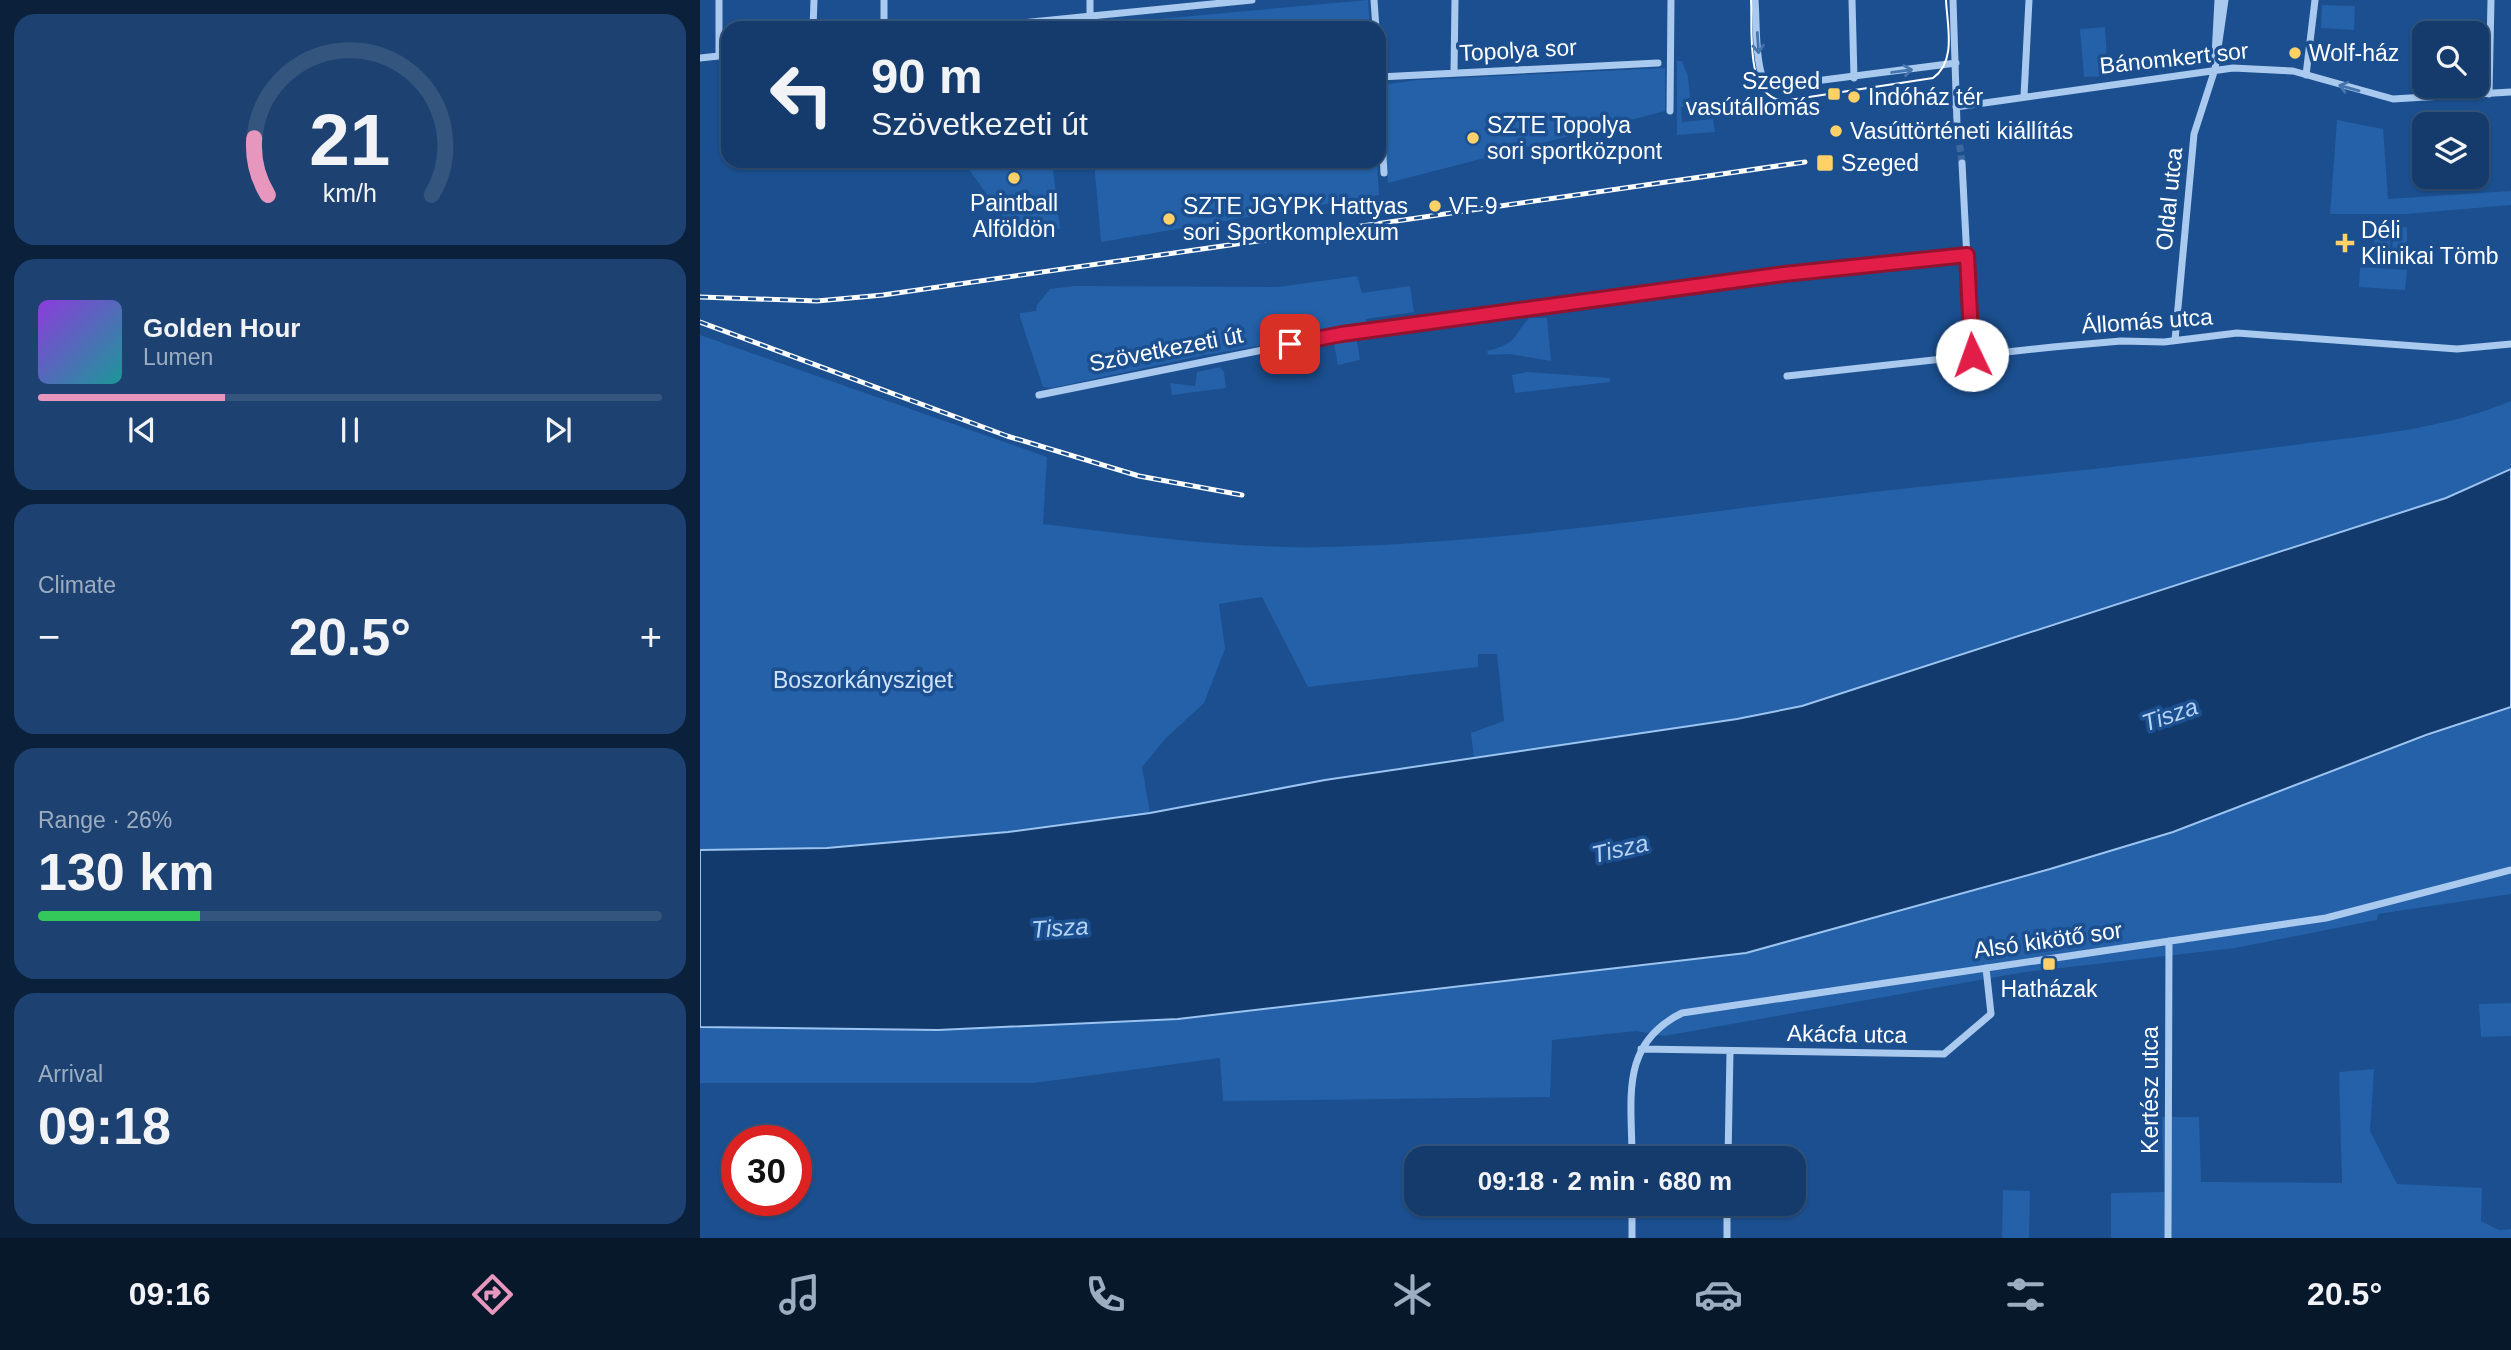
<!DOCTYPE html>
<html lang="en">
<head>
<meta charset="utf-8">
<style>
	:root { --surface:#143b6b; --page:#1d4271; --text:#f1f3f6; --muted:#9dadc1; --line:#33557e; --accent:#e797bd }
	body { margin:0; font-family:Arial,sans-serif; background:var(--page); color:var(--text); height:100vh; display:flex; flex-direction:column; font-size:26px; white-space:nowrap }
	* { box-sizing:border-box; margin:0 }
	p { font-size:23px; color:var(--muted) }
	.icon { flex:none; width:38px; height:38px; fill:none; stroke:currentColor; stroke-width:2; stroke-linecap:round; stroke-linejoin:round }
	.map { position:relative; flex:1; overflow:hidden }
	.details { display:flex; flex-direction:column; gap:14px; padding:14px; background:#0b203b; width:700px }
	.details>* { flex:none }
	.hud { position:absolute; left:21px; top:21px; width:665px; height:147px; border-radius:21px; box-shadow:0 2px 5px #0004,0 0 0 2px var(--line); background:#143b6b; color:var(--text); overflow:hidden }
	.fabs { position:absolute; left:1712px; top:21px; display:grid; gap:14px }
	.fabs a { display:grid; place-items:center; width:77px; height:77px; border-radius:14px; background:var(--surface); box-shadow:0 2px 5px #0004,0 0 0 2px var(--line); font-size:35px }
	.speed { position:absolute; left:21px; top:1125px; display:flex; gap:14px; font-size:35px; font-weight:700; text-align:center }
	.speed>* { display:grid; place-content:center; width:91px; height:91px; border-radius:50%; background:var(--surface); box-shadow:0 2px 5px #0004,0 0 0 2px var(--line); line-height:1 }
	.speed .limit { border:10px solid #d22; background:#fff; color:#111 }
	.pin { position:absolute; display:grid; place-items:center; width:60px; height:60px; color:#fff; margin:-30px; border-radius:14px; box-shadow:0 4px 10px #0006 }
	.me { position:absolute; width:77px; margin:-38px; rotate:357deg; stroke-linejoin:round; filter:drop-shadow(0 0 5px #0008) }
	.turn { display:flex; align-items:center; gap:24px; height:147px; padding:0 35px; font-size:32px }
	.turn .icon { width:91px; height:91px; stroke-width:2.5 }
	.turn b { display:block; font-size:49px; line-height:60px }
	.big { font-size:52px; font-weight:700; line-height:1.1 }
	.details .tile { flex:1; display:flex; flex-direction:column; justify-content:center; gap:10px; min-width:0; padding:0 24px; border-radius:21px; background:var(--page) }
	.details .dial { align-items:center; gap:0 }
	.dial svg { height:182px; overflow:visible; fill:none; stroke:var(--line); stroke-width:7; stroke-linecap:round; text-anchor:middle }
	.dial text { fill:var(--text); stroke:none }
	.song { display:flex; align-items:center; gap:21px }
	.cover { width:84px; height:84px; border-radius:10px; background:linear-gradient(135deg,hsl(270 70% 55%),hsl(180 70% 35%)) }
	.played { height:7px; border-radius:4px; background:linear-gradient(90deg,var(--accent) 30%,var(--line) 30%) }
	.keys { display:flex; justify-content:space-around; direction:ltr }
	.heat { display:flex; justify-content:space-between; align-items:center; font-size:38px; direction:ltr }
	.charge { height:10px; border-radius:5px; background:linear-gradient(90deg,#34c759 26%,var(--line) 0) }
	.trip { position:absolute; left:704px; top:1146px; width:402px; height:70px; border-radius:21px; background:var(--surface); box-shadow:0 2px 5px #0004,0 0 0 2px var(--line); font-weight:700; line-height:70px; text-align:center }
	.tabs { display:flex; height:112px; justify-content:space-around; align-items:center; background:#08182b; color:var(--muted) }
	.tabs .icon { width:49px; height:49px }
	.tabs .on { color:var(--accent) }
	.tabs b { font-size:32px; color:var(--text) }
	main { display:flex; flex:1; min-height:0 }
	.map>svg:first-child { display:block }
	.green { fill:#2461a8 }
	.water { fill:#123a6d; stroke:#9cc4f0; stroke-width:2 }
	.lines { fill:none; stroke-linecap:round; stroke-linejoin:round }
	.street-tunnel { stroke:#3d69a0; stroke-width:7; stroke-dasharray:7 3.5; stroke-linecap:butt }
	.street { stroke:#a9c9ee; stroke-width:7 }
	.tram { stroke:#fff; stroke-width:2 }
	.rail-casing { stroke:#fff; stroke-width:5 }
	.rail { stroke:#1b4f8f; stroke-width:2.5; stroke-dasharray:8; stroke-linecap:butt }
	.oneway { stroke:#4674ac }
	.route-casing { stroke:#92132f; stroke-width:18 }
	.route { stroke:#e11d48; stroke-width:12 }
	.poi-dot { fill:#ffd166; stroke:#1b4f8f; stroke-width:2.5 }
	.labels { text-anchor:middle; stroke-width:7; stroke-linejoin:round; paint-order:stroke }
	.street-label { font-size:23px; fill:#fff; stroke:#1b4f8f }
	.poi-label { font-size:23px; fill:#fff; stroke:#1b4f8f; text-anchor:start }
	.park-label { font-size:23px; fill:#cfe3fa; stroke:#1b4f8f }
	.water-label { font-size:24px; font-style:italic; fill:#b5d3f5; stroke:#1b4f8f }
</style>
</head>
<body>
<main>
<section class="details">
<div class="tile dial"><svg viewBox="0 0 100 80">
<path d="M14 69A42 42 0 1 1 86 69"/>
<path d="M14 69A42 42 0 0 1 8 44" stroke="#e797bd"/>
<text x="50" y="56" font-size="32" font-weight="700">21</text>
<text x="50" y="72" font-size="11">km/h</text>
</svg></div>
<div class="tile">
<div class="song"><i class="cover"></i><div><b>Golden Hour</b><p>Lumen</p></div></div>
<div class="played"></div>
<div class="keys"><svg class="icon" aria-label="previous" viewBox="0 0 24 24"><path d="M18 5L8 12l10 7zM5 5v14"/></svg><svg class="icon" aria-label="pause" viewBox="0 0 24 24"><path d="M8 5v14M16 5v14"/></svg><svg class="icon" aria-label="next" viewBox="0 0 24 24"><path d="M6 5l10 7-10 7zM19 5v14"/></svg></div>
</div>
<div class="tile"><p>Climate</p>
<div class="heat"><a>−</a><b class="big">20.5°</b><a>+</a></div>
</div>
<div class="tile"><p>Range · 26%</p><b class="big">130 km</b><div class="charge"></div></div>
<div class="tile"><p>Arrival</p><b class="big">09:18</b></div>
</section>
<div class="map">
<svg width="1811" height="1238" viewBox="0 0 1811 1238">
	<rect width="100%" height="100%" fill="#1b4f8f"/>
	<path class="green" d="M 668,0 L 670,28 L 414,28 L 414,23 Z
		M 1622,5 L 1655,6 L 1654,30 L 1621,28 Z
		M 1405,27 L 1408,76 L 1384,77 L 1380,29 Z
		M 977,61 L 982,61 L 988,77 L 990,98 L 987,98 L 987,106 L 981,107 L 982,122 L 1013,119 L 1015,132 L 977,135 Z
		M 965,68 L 965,111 L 688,183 L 681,85 L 717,80 Z
		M 1637,120 L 1683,129 L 1688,199 L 1811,191 L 1811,205 L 1706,214 L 1630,214 Z
		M 263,161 L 352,161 L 360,229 L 308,224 Z
		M 394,161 L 677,161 L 679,195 L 401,242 Z
		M 1674,224 L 1690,224 L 1690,259 L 1674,259 Z
		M 1693,227 L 1707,227 L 1707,262 L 1692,262 Z
		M 1660,267 L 1707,270 L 1705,290 L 1659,287 Z
		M 657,276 L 662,293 L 710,286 L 714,312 L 666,319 L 666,328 L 505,355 L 352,388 L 343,387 L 320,317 L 320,313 L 336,311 L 337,305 L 350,289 L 375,286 L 578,287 Z
		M 829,318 L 847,318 L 851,361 L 809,354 L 788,355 L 787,351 C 819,342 810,340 829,318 Z
		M 0,335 L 347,457 L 343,524 C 437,535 530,549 624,547 C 840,542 1053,502 1268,482 C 1379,471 1490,459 1601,444 C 1672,435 1744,429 1811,401 L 1811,469 L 1746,498 L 1102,706 L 1037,719 L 774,758 L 771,733 L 804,721 L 797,654 L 778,654 L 778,667 L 608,687 L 562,597 L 519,604 L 525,649 L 504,703 L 466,738 L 442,767 L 450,813 L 308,832 L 127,848 L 0,850 Z
		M 656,336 L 660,360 L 638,365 L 633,339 Z
		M 520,367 L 524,372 L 526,388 L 472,395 L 470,383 L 495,386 L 497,372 Z
		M 827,372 L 910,378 L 910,382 L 815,393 L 812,375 Z
		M 1811,707 L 1811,894 L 1678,914 L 1677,920 L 1535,948 L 1325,972 L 964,1036 L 936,1031 L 852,1040 L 850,1097 L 523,1101 L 520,1058 L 334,1083 L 0,1083 L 0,1027 L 238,1030 L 477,1019 L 1046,952 L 1350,869 Z
		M 1811,1003 L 1811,1036 L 1781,1037 L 1779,1004 Z
		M 1674,1069 L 1670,1131 L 1697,1184 L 1782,1188 L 1781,1221 L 1799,1230 L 1811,1229 L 1811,1238 L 1411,1238 L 1411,1193 L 1464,1192 L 1462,1117 L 1499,1117 L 1501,1182 L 1642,1183 L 1639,1072 Z
		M 1303,1190 L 1330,1191 L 1329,1238 L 1302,1238 Z"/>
	<path class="water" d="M 1811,469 L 1811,707 L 1726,735 L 1473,832 L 1350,869 L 1046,953 L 478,1019 L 238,1030 L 0,1027 L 0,850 L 127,848 L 308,832 L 450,813 L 625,780 L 1037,719 L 1102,706 L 1746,498 Z"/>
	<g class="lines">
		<path class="street-tunnel" d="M 1257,124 L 1262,163"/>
		<path class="street" d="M 19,0 L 19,56
			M 184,0 L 184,28
			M 390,0 L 390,16
			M 674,0 L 676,28
			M 1055,0 C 1057,21 1054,75 1069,87 L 1256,63
			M 1152,0 L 1154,78
			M 1253,0 L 1257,124
			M 113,28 L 114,0
			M 272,28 L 552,0
			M 1515,56 L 1518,0
			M 0,58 L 28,55
			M 754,72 L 755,0
			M 1606,75 L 1615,0
			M 679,77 L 958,63
			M 679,91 L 684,173
			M 1789,94 L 1791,0
			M 1324,96 L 1329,0
			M 1256,107 L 1533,68 L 1593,71 L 1693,99 L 1811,92
			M 970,111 L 971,0
			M 1262,163 L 1272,355
			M 1475,340 L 1494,134 L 1515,69 L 1525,0
			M 1087,376 L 1353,347 L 1421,341 L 1464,342 L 1537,333 L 1757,349 L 1811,344
			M 339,395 L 642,334 L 1085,274 L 1267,255
			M 941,1049 L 1244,1054 L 1291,1014 L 1286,968
			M 932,1158 C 932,1099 919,1044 982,1013 L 1626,918 L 1811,870
			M 1028,1158 L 1030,1052
			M 932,1238 L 932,1204
			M 1027,1238 L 1027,1204
			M 1468,1238 L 1469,941"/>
		<path class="tram" d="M 1051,0 C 1053,30 1044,95 1083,101 L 1233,78 C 1257,61 1247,25 1246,0"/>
		<g class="rail-casing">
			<path id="rail" d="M 0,297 L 117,301 L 183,295 L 1105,162
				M 0,322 L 307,436 L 439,476 L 542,495"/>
		</g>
		<use href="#rail" class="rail"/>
	</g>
	<defs><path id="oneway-shaft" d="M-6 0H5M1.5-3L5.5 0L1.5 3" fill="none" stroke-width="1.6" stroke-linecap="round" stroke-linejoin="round" transform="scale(1.75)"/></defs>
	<g class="oneway">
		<use href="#oneway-shaft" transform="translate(1058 43) rotate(86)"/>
		<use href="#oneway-shaft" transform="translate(1202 71) rotate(-8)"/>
		<use href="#oneway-shaft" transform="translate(1649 88) rotate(-164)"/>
	</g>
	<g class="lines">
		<g class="route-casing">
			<path id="route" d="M 590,344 L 642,334 L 1084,274 L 1267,255 L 1272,355"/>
		</g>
		<use href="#route" class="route"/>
	</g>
	<g class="poi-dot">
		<circle cx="1595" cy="53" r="7"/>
		<rect x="1127" y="87" width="14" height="14" rx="3.5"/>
		<circle cx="1154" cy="97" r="7"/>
		<circle cx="1136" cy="131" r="7"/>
		<circle cx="773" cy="138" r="7"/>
		<rect x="1116" y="154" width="18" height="18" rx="3.5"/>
		<circle cx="314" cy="178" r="7"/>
		<circle cx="735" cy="206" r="7"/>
		<circle cx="469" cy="219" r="7"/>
		<path d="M1641.5 232.5h7v7h7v7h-7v7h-7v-7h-7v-7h7z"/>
		<rect x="1342" y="957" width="14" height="14" rx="3.5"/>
	</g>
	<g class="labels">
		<g class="street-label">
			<text transform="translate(818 50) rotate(-3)" y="8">Topolya sor</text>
			<text transform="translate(1474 58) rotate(-6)" y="8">Bánomkert sor</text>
			<text transform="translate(1469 199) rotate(-84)" y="8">Oldal utca</text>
			<text transform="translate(1447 321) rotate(-4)" y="8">Állomás utca</text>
			<text transform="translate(466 349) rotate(-11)" y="8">Szövetkezeti út</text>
			<text transform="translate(1348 940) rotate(-8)" y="8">Alsó kikötő sor</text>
			<text transform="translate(1147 1034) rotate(1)" y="8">Akácfa utca</text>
			<text transform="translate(1450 1090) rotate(-90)" y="8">Kertész utca</text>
		</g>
		<g class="poi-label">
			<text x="1609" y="61">Wolf-ház</text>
			<text x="1120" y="89" text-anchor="end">Szeged<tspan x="1120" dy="26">vasútállomás</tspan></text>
			<text x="1168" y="105">Indóház tér</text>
			<text x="787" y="133">SZTE Topolya<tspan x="787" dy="26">sori sportközpont</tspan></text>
			<text x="1150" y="139">Vasúttörténeti kiállítás</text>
			<text x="1141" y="171">Szeged</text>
			<text x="314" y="211" text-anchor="middle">Paintball<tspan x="314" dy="26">Alföldön</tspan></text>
			<text x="483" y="214">SZTE JGYPK Hattyas<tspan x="483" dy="26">sori Sportkomplexum</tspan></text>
			<text x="749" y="214">VF 9</text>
			<text x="1661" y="238">Déli<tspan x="1661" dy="26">Klinikai Tömb</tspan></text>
			<text x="1349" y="997" text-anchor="middle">Hatházak</text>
		</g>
		<g class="park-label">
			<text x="163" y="688">Boszorkánysziget</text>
		</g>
		<g class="water-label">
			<text transform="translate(1470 715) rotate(-19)" y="8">Tisza</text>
			<text transform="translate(920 849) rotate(-13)" y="8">Tisza</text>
			<text transform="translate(360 928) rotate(-4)" y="8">Tisza</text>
		</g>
	</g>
</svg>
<div class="fabs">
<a><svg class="icon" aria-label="search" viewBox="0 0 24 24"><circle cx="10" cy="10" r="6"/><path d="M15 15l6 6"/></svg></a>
<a><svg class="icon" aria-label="layers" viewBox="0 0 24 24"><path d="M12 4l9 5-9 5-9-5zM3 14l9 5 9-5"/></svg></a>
</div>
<div class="speed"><div class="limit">30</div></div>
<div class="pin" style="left:590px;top:344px;background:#d93025"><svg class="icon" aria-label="arrive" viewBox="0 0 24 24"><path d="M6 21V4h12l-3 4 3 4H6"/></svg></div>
<svg class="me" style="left:1272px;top:355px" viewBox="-20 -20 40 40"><circle r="19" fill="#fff"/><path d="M0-13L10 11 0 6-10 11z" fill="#e11d48"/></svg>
<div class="trip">09:18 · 2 min · 680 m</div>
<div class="hud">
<div class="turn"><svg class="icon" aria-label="left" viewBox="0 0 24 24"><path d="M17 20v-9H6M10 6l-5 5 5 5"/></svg><div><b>90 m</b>Szövetkezeti út</div></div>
</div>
</div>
</main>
<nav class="tabs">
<b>09:16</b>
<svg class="icon on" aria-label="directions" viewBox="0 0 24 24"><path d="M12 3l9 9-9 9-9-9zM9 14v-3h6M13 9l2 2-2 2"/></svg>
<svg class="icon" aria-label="music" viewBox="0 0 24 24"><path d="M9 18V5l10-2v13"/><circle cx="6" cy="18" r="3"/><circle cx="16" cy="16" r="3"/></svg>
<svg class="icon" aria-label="phone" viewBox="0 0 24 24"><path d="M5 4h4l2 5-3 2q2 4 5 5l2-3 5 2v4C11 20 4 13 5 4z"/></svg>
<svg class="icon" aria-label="climate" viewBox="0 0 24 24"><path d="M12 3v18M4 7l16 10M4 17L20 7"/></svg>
<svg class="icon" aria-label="car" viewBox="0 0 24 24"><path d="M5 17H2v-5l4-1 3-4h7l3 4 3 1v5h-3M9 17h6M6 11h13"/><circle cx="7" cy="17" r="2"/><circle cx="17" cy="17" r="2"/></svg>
<svg class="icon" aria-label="filters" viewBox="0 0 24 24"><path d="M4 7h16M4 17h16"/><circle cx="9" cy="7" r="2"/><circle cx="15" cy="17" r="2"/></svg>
<b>20.5°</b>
</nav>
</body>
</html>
